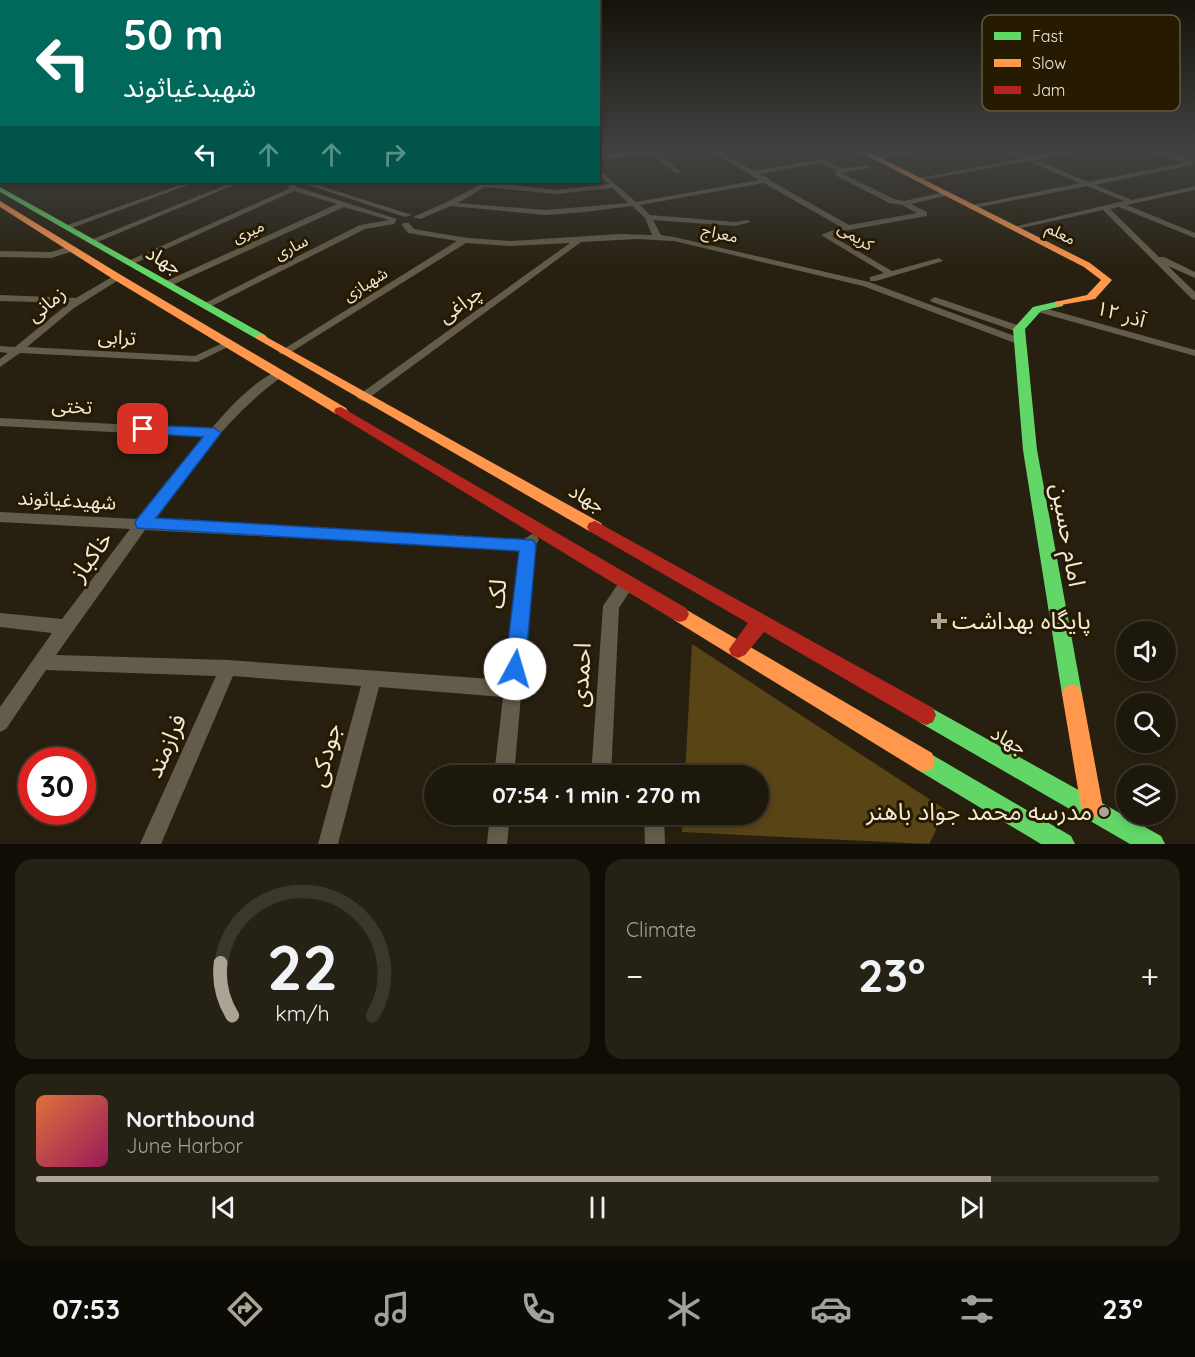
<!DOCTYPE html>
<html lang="en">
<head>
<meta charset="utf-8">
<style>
	:root { --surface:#1d180c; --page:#252115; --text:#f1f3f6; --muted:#a0a09d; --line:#3b372d; --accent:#aba393 }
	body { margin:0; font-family:Quicksand,"Noto Sans Arabic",sans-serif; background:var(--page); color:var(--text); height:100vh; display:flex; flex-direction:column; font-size:22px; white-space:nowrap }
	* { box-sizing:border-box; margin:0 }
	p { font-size:20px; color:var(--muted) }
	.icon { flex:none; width:33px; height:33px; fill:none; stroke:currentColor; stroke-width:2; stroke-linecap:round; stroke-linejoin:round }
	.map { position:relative; height:844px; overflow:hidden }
	.drawer { display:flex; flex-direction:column; gap:15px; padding:15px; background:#100d07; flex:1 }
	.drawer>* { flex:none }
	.top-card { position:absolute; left:0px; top:0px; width:600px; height:183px; box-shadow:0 3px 9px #0003,0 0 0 2px var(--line); background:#00695c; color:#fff; overflow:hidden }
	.controls { position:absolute; left:1116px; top:621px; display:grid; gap:12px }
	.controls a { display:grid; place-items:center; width:60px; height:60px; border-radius:50%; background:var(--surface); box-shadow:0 3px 9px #0003,0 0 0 2px var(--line); font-size:30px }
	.speed { position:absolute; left:18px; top:747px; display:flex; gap:12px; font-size:30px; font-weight:700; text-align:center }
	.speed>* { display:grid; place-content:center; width:78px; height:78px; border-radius:50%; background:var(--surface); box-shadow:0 3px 9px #0003,0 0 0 2px var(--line); line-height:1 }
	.speed .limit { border:9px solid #d22; background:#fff; color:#111 }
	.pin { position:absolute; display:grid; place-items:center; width:51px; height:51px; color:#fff; margin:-26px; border-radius:12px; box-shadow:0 3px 9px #0006 }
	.me { position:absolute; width:66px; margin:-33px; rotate:6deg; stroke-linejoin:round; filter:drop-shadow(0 0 4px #0008) }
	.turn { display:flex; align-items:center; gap:21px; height:126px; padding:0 24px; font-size:27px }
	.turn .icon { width:78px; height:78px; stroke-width:2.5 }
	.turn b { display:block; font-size:42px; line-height:51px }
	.lanes { display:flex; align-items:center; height:57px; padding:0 24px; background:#0003; justify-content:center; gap:30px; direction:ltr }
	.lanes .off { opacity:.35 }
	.big { font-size:45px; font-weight:700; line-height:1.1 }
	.drawer .tile { flex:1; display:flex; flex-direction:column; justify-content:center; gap:9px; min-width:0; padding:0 21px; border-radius:18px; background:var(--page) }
	.drawer .dial { align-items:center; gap:0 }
	.dial svg { height:156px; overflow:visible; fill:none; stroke:var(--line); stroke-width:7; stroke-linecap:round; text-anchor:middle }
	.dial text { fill:var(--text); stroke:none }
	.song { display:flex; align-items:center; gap:18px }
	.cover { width:72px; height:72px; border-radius:9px; background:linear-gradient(135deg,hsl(20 70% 55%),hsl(330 70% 35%)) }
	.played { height:6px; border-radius:3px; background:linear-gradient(90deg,var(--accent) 85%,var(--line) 85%) }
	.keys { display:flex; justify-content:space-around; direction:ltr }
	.heat { display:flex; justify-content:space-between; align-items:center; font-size:33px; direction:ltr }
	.drawer .tiles { flex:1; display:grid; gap:15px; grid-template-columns:1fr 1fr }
	.tile:last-child { grid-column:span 2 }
	.trip { position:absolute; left:424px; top:765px; width:345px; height:60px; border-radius:30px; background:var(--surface); box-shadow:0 3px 9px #0003,0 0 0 2px var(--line); font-weight:700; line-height:60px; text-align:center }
	.tabs { display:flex; height:96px; justify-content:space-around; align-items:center; background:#0c0a05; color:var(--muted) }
	.tabs .icon { width:42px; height:42px }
	.tabs .selected { color:var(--accent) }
	.tabs b { font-size:27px; color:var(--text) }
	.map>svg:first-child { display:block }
	.green { fill:#594415 }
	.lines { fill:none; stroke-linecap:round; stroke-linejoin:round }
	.street { fill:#645c4a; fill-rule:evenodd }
	.fast { fill:#63d668; fill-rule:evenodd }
	.slow { fill:#ff974d; fill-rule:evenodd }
	.jam { fill:#b3261e; fill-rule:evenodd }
	.route { fill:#1a73e8; stroke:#114b97; stroke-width:1.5 }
	.poi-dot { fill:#aba393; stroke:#261a00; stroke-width:2 }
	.labels { text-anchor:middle; stroke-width:6; stroke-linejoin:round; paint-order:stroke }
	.far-street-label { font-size:16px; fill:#f2e9d9; stroke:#261a00 }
	.street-label { font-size:20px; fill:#f2e9d9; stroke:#261a00 }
	.near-street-label { font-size:24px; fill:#f2e9d9; stroke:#261a00 }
	.near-poi-label { font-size:24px; fill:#f2e9d9; stroke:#261a00; text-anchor:start }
	.key { fill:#261a00; stroke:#635841; stroke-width:1.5 }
	.key-label { font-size:16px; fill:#f2e9d9 }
</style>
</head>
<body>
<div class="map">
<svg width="1195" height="844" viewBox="0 0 1195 844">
	<rect width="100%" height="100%" fill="#272010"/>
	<path class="green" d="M 692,644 L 946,810 L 929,844 L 682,832 L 683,815 L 759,814 L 759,776 L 685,775 Z"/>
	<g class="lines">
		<path class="street" d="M 637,151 L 655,151 L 681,172 L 676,173 L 650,153 L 598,160 L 598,156 Z
			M 711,151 L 719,151 L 754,171 L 822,159 L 842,168 L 869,166 L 869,168 L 841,173 L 894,199 L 904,201 L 949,191 L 949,195 L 911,204 L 927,212 L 927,216 L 849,230 L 832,236 L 892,271 L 939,258 L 943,261 L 876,281 L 870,281 L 870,277 L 884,273 L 821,235 L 841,227 L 764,183 L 640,205 L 650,215 L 735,222 L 747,220 L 751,222 L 735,226 L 653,220 L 661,235 L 674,237 L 869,282 L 1023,339 L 1024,341 L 1019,344 L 1015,343 L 863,286 L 674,241 L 637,239 L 581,242 L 366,400 L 362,401 L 356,397 L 570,243 L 511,246 L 466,243 L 288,354 L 280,354 L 279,352 L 457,241 L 408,233 L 402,225 L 403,223 L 409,223 L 414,229 L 425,231 L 468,238 L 511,241 L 619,234 L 652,235 L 645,218 L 632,206 L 585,212 L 546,215 L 451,206 L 420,219 L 413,217 L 447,202 L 485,182 L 556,190 L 609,184 L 598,175 L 598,169 L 636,202 L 759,180 ZM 821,163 L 837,170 L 835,175 L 889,203 L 902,205 L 917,213 L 849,225 L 771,181 L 770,179 L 759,174 ZM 485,187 L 556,194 L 613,188 L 628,203 L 546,210 L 458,203 Z
			M 903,151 L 918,151 L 874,160 L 871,158 Z
			M 1005,151 L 1014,151 L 1029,157 L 1065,151 L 1079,151 L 1036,160 L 1088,182 L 1184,163 L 1151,151 L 1161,151 L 1194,162 L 1195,163 L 1192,165 L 1095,185 L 1132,200 L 1195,186 L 1195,190 L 1127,205 L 1195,233 L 1195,238 L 1119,207 L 1110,209 L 1159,257 L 1164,257 L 1195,272 L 1195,278 L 1168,266 L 1195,292 L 1195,300 L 1192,299 L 1103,210 L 1013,230 L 1009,228 L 1124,201 L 1087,186 L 970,209 L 970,205 L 973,205 L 1080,183 L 1028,161 L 917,181 L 914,179 L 1021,159 Z
			M 0,152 L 2,152 L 2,157 L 0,156 Z
			M 188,182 L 196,182 L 69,229 L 62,227 Z
			M 233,182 L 241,182 L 95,243 L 88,241 Z
			M 285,182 L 291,182 L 297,187 L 397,219 L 394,224 L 365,229 L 206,309 L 203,308 L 203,304 L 360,225 L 389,220 L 344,207 L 170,286 L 164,286 L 164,282 L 337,204 L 294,191 L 133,264 L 126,262 L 290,188 Z
			M 299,182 L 308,182 L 412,215 L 405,217 Z
			M 71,246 L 74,247 L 74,251 L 51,258 L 0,257 L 0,251 L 51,252 Z
			M 117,274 L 120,275 L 120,279 L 74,308 L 27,347 L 195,356 L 225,342 L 233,342 L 234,344 L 197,362 L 20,353 L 0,367 L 0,359 L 8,353 L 0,352 L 0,346 L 15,347 L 69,303 L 0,301 L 0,295 L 76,298 Z
			M 935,297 L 1023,327 L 1024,329 L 1019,332 L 1015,331 L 932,302 L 930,300 Z
			M 1037,306 L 1195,350 L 1195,356 L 1034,311 L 1032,309 Z
			M 279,371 L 283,372 L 284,374 L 283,376 C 229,414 192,468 153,520 L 524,539 L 532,534 L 537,536 L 539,540 L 534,547 L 514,776 L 494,776 L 503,697 L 379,687 L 338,844 L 318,844 L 361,686 L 233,676 L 161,844 L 140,844 L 216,676 L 46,670 L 6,729 L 0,732 L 0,707 L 52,633 L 0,627 L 0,613 L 62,619 L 130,529 L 0,522 L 0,512 L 138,519 L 204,437 L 0,426 L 0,418 L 211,429 C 227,410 256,378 279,371 ZM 145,530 L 519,550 L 505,680 L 228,660 L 56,655 Z
			M 627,577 L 632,578 L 635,583 L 619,608 L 611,776 L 591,776 L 603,606 L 622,578 Z
			M 490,814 L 510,814 L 507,844 L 487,844 Z
			M 644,814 L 664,814 L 665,844 L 645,844 Z"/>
		<path class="fast" d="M 0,187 L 265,335 L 267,337 L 261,340 L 257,339 L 0,192 Z
			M 1059,301 L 1063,302 L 1063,306 L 1041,311 L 1025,329 L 1037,450 L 1082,694 L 1079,701 L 1072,704 L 1065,701 L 1062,694 L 1023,450 L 1013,329 L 1033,307 Z
			M 926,705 L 1161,836 L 1165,844 L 1130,844 L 919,722 L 916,715 L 919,708 Z
			M 924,750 L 1071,836 L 1075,844 L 1041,844 L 916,769 L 913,761 L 916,753 Z"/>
		<path class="slow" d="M 858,151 L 867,151 L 1090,263 L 1112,280 L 1095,299 L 1055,306 L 1055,302 L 1087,295 L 1101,280 L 1084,267 Z
			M 0,201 L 121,275 L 346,408 L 348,411 L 346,414 L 336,414 L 113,279 L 0,207 Z
			M 261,334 L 601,523 L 603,527 L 601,531 L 595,533 L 589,531 L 257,339 L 255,337 Z
			M 680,606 L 932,753 L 935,761 L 932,769 L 924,772 L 916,769 L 674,620 L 671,614 L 674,608 Z
			M 1072,684 L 1079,687 L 1082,694 L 1103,807 L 1100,815 L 1092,818 L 1084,815 L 1081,807 L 1062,694 L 1065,687 Z"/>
		<path class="jam" d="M 341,407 L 686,608 L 689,614 L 686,620 L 680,622 L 674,620 L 336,414 L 334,411 L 336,408 Z
			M 595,521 L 933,708 L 936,715 L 933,722 L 926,725 L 919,722 L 764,632 L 745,655 L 738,658 L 731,655 L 729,649 L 748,623 L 589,531 L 587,527 L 589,523 Z"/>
	</g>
	<linearGradient id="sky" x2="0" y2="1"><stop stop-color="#151209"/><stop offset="0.56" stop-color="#414242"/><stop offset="1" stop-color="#414242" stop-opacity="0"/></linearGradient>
	<rect width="1195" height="269" fill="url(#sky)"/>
	<path class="route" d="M 143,425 L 214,428 L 221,433 L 156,518 L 533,540 L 536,545 L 525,669 L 522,675 L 515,678 L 508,675 L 505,669 L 519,551 L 137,528 L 135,523 L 137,519 L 203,437 L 138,433 L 136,429 Z"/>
	<g class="poi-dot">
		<path d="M936 612h6v6h6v6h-6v6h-6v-6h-6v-6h6z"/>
		<circle cx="1104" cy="812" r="6"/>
	</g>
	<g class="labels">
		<g class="far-street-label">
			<text transform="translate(248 231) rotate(-24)" y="6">میری</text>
			<text transform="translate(720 233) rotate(12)" y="6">معراج</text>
			<text transform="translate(1061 233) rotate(27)" y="6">معلم</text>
			<text transform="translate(856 236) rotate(32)" y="6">کریمی</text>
			<text transform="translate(291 247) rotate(-27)" y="6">ساری</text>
			<text transform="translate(365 284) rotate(-32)" y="6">شهبازی</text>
		</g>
		<g class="street-label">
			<text transform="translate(164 260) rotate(30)" y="7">جهاد</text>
			<text transform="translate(46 304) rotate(-39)" y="7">زمانی</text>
			<text transform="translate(460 304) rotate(-36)" y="7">چراغی</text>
			<text transform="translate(1121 314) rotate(16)" y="7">۱۲ آذر</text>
			<text transform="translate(117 337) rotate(3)" y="7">ترابی</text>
			<text transform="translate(72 406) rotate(3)" y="7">تختی</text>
			<text transform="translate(587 498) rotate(30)" y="7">جهاد</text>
			<text transform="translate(67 500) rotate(3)" y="7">شهید‌غیاثوند</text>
			<text transform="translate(1009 740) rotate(29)" y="7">جهاد</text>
		</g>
		<g class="near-street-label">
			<text transform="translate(1068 535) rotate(80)" y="8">امام حسین</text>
			<text transform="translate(91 556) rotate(-54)" y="8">خاکباز</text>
			<text transform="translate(497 594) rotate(-84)" y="8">لک</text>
			<text transform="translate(581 675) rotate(-87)" y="8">احمدی</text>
			<text transform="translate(166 746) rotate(-66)" y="8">فرازمند</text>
			<text transform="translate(325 755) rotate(-75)" y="8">جودکی</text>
		</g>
		<g class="near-poi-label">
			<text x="952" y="629">پایگاه بهداشت</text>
			<text x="1092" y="820" text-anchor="end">مدرسه محمد جواد باهنر</text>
		</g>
	</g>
	<rect x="982" y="15" width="198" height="96" rx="9" class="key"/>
	<rect x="994" y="32" width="27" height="8" fill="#63d668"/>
	<rect x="994" y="59" width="27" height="8" fill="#ff974d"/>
	<rect x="994" y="86" width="27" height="8" fill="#b3261e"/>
	<g class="key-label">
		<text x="1032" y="42">Fast</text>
		<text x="1032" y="69">Slow</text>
		<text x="1032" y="96">Jam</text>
	</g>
</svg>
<div class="controls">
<a><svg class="icon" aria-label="sound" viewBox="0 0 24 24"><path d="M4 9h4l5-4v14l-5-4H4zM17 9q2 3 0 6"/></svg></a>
<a><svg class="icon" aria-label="search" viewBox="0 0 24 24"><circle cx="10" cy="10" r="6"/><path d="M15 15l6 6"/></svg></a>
<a><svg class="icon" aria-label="layers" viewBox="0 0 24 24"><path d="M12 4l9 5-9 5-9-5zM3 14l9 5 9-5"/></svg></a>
</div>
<div class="speed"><div class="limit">30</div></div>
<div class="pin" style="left:143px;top:429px;background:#d93025"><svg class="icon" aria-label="arrive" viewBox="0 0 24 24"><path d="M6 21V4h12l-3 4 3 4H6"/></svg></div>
<svg class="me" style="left:515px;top:669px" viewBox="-20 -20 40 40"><circle r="19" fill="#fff"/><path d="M0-13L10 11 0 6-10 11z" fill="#1a73e8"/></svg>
<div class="trip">07:54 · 1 min · 270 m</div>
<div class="top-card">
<div class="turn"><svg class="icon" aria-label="left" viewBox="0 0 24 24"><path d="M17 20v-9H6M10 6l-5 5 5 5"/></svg><div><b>50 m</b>شهید‌غیاثوند</div></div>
<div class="lanes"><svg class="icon" aria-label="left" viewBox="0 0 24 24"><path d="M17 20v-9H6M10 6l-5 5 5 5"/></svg><svg class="icon off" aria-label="ahead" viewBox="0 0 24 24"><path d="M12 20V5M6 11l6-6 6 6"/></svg><svg class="icon off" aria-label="ahead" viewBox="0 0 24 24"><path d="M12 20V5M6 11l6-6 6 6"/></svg><svg class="icon off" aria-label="right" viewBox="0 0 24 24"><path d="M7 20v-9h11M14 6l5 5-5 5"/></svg></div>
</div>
</div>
<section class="drawer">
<div class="tiles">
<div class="tile dial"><svg viewBox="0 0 100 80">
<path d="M14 69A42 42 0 1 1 86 69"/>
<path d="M14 69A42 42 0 0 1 8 42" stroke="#aba393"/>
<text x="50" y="56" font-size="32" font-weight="700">22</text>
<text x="50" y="72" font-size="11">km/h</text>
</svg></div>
<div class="tile"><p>Climate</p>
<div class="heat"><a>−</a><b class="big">23°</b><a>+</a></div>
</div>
<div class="tile">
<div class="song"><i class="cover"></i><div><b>Northbound</b><p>June Harbor</p></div></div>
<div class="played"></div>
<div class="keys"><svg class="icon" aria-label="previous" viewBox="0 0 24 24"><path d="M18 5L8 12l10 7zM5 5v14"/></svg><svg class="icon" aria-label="pause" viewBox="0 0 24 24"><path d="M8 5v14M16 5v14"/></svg><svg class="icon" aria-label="next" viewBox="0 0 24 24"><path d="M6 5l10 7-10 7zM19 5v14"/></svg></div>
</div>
</div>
</section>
<nav class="tabs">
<b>07:53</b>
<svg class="icon selected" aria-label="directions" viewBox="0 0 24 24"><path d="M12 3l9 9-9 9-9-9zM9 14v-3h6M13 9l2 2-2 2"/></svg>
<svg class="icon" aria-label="music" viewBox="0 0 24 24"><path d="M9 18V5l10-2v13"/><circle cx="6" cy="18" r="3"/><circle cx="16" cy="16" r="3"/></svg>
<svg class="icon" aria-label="phone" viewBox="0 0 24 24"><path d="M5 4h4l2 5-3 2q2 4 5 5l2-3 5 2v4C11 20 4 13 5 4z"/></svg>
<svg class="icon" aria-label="climate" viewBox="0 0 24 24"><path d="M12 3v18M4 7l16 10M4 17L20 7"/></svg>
<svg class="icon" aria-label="car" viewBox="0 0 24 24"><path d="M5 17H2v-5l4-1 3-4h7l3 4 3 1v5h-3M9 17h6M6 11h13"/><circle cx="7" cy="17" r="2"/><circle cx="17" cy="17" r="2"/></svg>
<svg class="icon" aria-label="filters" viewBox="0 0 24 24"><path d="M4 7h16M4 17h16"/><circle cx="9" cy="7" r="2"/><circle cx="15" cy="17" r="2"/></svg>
<b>23°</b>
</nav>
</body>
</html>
